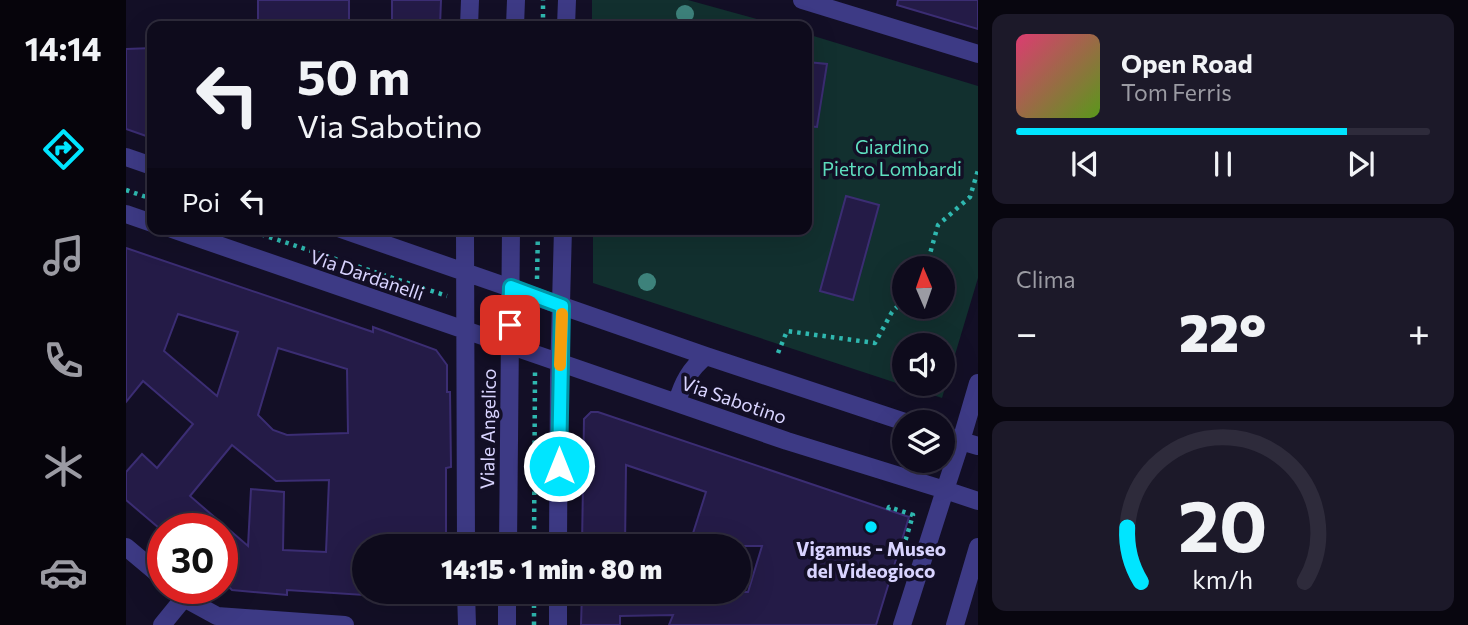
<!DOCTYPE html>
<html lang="it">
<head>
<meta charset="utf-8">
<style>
	:root { --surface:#0e0b1c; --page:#1c1929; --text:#f1f3f6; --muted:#9b9ba3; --line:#2e2b3b; --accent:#00e5ff }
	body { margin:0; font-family:Commissioner,sans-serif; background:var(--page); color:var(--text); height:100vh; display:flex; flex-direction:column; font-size:26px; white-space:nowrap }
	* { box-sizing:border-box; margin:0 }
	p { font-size:23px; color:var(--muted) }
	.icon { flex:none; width:38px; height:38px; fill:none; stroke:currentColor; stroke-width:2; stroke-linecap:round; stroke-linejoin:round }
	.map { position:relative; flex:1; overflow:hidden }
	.sheet { display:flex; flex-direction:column; gap:14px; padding:14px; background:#08060f; width:490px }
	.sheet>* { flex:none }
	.guide { position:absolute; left:21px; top:21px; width:665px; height:214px; border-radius:14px; box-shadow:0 7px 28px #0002,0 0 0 2px var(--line); background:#0e0b1c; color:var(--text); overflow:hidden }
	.needle { width:46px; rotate:358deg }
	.tools { position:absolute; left:766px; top:256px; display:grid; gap:14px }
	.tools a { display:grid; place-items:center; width:63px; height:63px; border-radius:50%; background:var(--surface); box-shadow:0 7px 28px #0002,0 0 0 2px var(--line); font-size:35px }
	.speed { position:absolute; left:21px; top:513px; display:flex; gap:14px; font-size:35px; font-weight:700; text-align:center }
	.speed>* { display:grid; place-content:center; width:91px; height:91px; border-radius:50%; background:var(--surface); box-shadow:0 7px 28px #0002,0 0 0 2px var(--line); line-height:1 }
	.speed .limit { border:10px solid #d22; background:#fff; color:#111 }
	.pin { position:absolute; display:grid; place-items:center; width:60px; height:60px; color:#fff; margin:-30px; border-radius:14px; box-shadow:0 4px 10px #0006 }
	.me { position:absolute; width:77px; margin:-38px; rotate:0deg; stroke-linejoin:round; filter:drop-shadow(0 0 5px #0008) }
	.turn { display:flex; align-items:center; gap:24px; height:147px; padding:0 35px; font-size:32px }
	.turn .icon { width:91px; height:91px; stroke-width:2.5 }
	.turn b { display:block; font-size:49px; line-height:60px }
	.then { display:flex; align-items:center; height:66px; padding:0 35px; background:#0003; gap:14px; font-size:26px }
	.big { font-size:52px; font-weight:800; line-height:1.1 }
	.sheet .card { flex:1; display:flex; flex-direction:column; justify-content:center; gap:10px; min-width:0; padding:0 24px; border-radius:14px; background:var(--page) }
	.sheet .dial { align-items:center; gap:0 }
	.dial svg { height:182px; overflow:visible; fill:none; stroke:var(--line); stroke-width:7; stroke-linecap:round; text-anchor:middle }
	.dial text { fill:var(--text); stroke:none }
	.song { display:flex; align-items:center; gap:21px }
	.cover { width:84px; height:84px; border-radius:10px; background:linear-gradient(135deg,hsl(340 70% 55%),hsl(90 70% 35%)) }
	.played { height:7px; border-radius:4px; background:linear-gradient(90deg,var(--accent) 80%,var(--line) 80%) }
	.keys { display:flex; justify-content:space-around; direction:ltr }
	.heat { display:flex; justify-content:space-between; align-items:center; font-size:38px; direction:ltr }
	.trip { position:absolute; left:226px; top:534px; width:399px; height:70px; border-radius:35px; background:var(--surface); box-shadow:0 7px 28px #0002,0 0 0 2px var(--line); font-weight:800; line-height:70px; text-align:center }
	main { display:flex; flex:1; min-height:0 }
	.menu { display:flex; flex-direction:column; width:126px; justify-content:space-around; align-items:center; background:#06040b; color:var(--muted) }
	.menu .icon { width:49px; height:49px }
	.menu .selected { color:var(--accent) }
	.menu b { font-size:32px; color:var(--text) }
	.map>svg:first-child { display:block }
	.green { fill:#12302f; fill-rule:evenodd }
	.building { fill:#241b47; stroke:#3b2d73; stroke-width:2; fill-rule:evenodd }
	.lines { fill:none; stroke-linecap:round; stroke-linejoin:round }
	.path { stroke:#2fb8b0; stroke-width:4.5; stroke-dasharray:3.5 5; stroke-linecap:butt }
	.minor { stroke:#3d3a85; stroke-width:18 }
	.tertiary { stroke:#3d3a85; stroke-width:18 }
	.tree { fill:#3d827b }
	.route-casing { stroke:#0095a6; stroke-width:18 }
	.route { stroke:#00e5ff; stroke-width:12 }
	.slow { stroke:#f59e0b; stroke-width:12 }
	.poi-dot { fill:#00e5ff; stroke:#130f26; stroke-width:2.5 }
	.labels { text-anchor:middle; stroke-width:7; stroke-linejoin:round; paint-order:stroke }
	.park-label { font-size:19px; fill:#5fe0c0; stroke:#130f26 }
	.street-label { font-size:19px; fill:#d9d4ff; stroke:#130f26 }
	.poi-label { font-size:19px; font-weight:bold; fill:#d9d4ff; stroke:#130f26 }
</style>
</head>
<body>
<main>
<nav class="menu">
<b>14:14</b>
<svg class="icon selected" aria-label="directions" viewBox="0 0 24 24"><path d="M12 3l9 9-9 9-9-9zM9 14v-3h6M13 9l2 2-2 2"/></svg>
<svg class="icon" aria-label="music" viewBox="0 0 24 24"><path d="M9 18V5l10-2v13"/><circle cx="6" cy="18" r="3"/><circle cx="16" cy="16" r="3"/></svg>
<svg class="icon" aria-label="phone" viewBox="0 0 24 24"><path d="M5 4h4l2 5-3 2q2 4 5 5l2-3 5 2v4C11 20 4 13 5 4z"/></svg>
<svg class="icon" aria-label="climate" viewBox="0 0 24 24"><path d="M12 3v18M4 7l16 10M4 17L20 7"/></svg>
<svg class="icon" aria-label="car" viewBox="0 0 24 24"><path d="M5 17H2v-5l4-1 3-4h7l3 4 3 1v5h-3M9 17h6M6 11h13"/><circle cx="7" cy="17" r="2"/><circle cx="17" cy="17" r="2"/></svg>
</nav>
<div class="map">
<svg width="852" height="625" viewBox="0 0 852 625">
	<rect width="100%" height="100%" fill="#130f26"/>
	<path class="green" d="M 466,0 L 562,0 L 656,26 L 466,26 Z
		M 681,34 L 852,86 L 852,278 L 816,398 L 467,283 L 467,229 L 681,229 ZM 779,268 L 817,268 L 817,306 L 779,306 ZM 779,345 L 817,345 L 817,383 L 779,383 Z"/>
	<path class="building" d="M 132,0 L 223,0 L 223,26 L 132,26 Z
		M 266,0 L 315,0 L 314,26 L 266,26 Z
		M 772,0 L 852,0 L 852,29 L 771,5 Z
		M 26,48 L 26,138 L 0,129 L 0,49 Z
		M 681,62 L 701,64 L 691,127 L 681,126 Z
		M 720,196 L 753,205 L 727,300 L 694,291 Z
		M 0,248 L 247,332 L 247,327 L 310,350 L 321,365 L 321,392 L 324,392 L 325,467 L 320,468 L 320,546 L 238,546 L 238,595 L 161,590 L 161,595 L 106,590 L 96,580 L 96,528 L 33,528 L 0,500 L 0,472 L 16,454 L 31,468 L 67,424 L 17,381 L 0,402 ZM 52,314 L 112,332 L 91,396 L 38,351 ZM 152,348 L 221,369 L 222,433 L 161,435 L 147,430 L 132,415 ZM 106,445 L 150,481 L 203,480 L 200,552 L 157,550 L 158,492 L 125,489 L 122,546 L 64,496 Z
		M 465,412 L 472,412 L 783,517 L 750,625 L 543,625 L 547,615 L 494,616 L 494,625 L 455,625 L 456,592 L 622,592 L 636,546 L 563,546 L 580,492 L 500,465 L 499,546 L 456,546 L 458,419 Z"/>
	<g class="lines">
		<path class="path" d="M 417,26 L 417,0
			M 0,190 L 26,199
			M 119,229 L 321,296
			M 800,268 L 812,225 L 844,197 L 852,170
			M 411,279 L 412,229
			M 409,335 L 410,316
			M 652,353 L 661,331 L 749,343 L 766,312 L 779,299
			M 762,510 L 763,507 L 787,515 L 779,542
			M 408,546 L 409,372
			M 408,625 L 408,592"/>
		<path class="minor" d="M 676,0 L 852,54
			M 343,26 L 344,0
			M 440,26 L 441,0
			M 0,157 L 26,166
			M 0,214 L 26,223
			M 46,229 L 661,441 L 819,490 L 776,625
			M 215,229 L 580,356 L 779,422
			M 339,229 L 340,546
			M 551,402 C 557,382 564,369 580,356
			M 817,435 L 835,441 L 852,383
			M 852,446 L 835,441 L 819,490 L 852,501
			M 432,546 L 433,378 L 437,229
			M 0,547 L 37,578
			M 47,588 L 58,598 L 91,616 L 219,625
			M 340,592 L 341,625
			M 36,625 L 58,598
			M 432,625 L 432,592
			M 829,625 L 852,547"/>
		<path class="tertiary" d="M 389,26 L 390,0
			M 382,546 L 385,229
			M 381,625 L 381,592"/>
	</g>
	<g class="tree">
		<circle cx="559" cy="14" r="9"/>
		<circle cx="521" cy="282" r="9"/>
	</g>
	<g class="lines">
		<g class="route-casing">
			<path id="route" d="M 384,325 L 385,287 L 436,306 L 433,466"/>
		</g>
		<use href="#route" class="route"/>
		<path class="slow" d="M 434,365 L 436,314"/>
	</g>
	<circle class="poi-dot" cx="745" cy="527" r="7"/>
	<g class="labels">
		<g class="park-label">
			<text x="766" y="154">Giardino<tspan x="766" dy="22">Pietro Lombardi</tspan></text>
		</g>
		<g class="street-label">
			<text transform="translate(241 275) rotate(19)" y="7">Via Dardanelli</text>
			<text transform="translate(608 400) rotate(19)" y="7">Via Sabotino</text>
			<text transform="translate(362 429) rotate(-89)" y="7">Viale Angelico</text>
		</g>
		<g class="poi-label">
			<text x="745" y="556">Vigamus - Museo<tspan x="745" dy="22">del Videogioco</tspan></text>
		</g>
	</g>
</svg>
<div class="tools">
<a><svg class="needle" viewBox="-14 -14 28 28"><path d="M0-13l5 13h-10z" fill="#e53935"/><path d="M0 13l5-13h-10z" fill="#9b9ba3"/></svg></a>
<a><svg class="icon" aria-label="sound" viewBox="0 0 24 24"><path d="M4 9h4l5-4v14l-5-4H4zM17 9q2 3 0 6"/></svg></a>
<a><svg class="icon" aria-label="layers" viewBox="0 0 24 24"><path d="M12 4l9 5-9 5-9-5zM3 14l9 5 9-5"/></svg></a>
</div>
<div class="speed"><div class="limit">30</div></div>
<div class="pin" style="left:384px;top:325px;background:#d93025"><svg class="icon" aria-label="arrive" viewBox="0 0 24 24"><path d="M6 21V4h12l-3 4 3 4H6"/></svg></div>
<svg class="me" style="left:433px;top:466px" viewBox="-20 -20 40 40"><circle r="17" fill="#00e5ff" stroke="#fff" stroke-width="3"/><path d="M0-11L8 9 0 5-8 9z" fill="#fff"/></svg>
<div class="trip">14:15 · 1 min · 80 m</div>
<div class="guide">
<div class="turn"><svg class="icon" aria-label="left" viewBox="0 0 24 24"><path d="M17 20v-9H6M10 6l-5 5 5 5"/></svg><div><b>50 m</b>Via Sabotino</div></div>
<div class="then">Poi<svg class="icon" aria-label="left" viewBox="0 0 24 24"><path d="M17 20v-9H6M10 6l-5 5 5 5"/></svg></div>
</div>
</div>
<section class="sheet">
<div class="card">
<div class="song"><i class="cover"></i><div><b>Open Road</b><p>Tom Ferris</p></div></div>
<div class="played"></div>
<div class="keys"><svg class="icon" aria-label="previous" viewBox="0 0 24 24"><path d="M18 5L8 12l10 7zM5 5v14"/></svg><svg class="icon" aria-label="pause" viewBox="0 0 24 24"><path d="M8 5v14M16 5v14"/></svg><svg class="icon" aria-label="next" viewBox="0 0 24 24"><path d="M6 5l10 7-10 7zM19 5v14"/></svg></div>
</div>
<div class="card"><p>Clima</p>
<div class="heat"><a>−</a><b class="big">22°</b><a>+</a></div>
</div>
<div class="card dial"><svg viewBox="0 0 100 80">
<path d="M14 69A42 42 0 1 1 86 69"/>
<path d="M14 69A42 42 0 0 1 8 45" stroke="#00e5ff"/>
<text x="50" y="56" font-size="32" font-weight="700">20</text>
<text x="50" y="72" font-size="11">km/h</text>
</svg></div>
</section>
</main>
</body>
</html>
